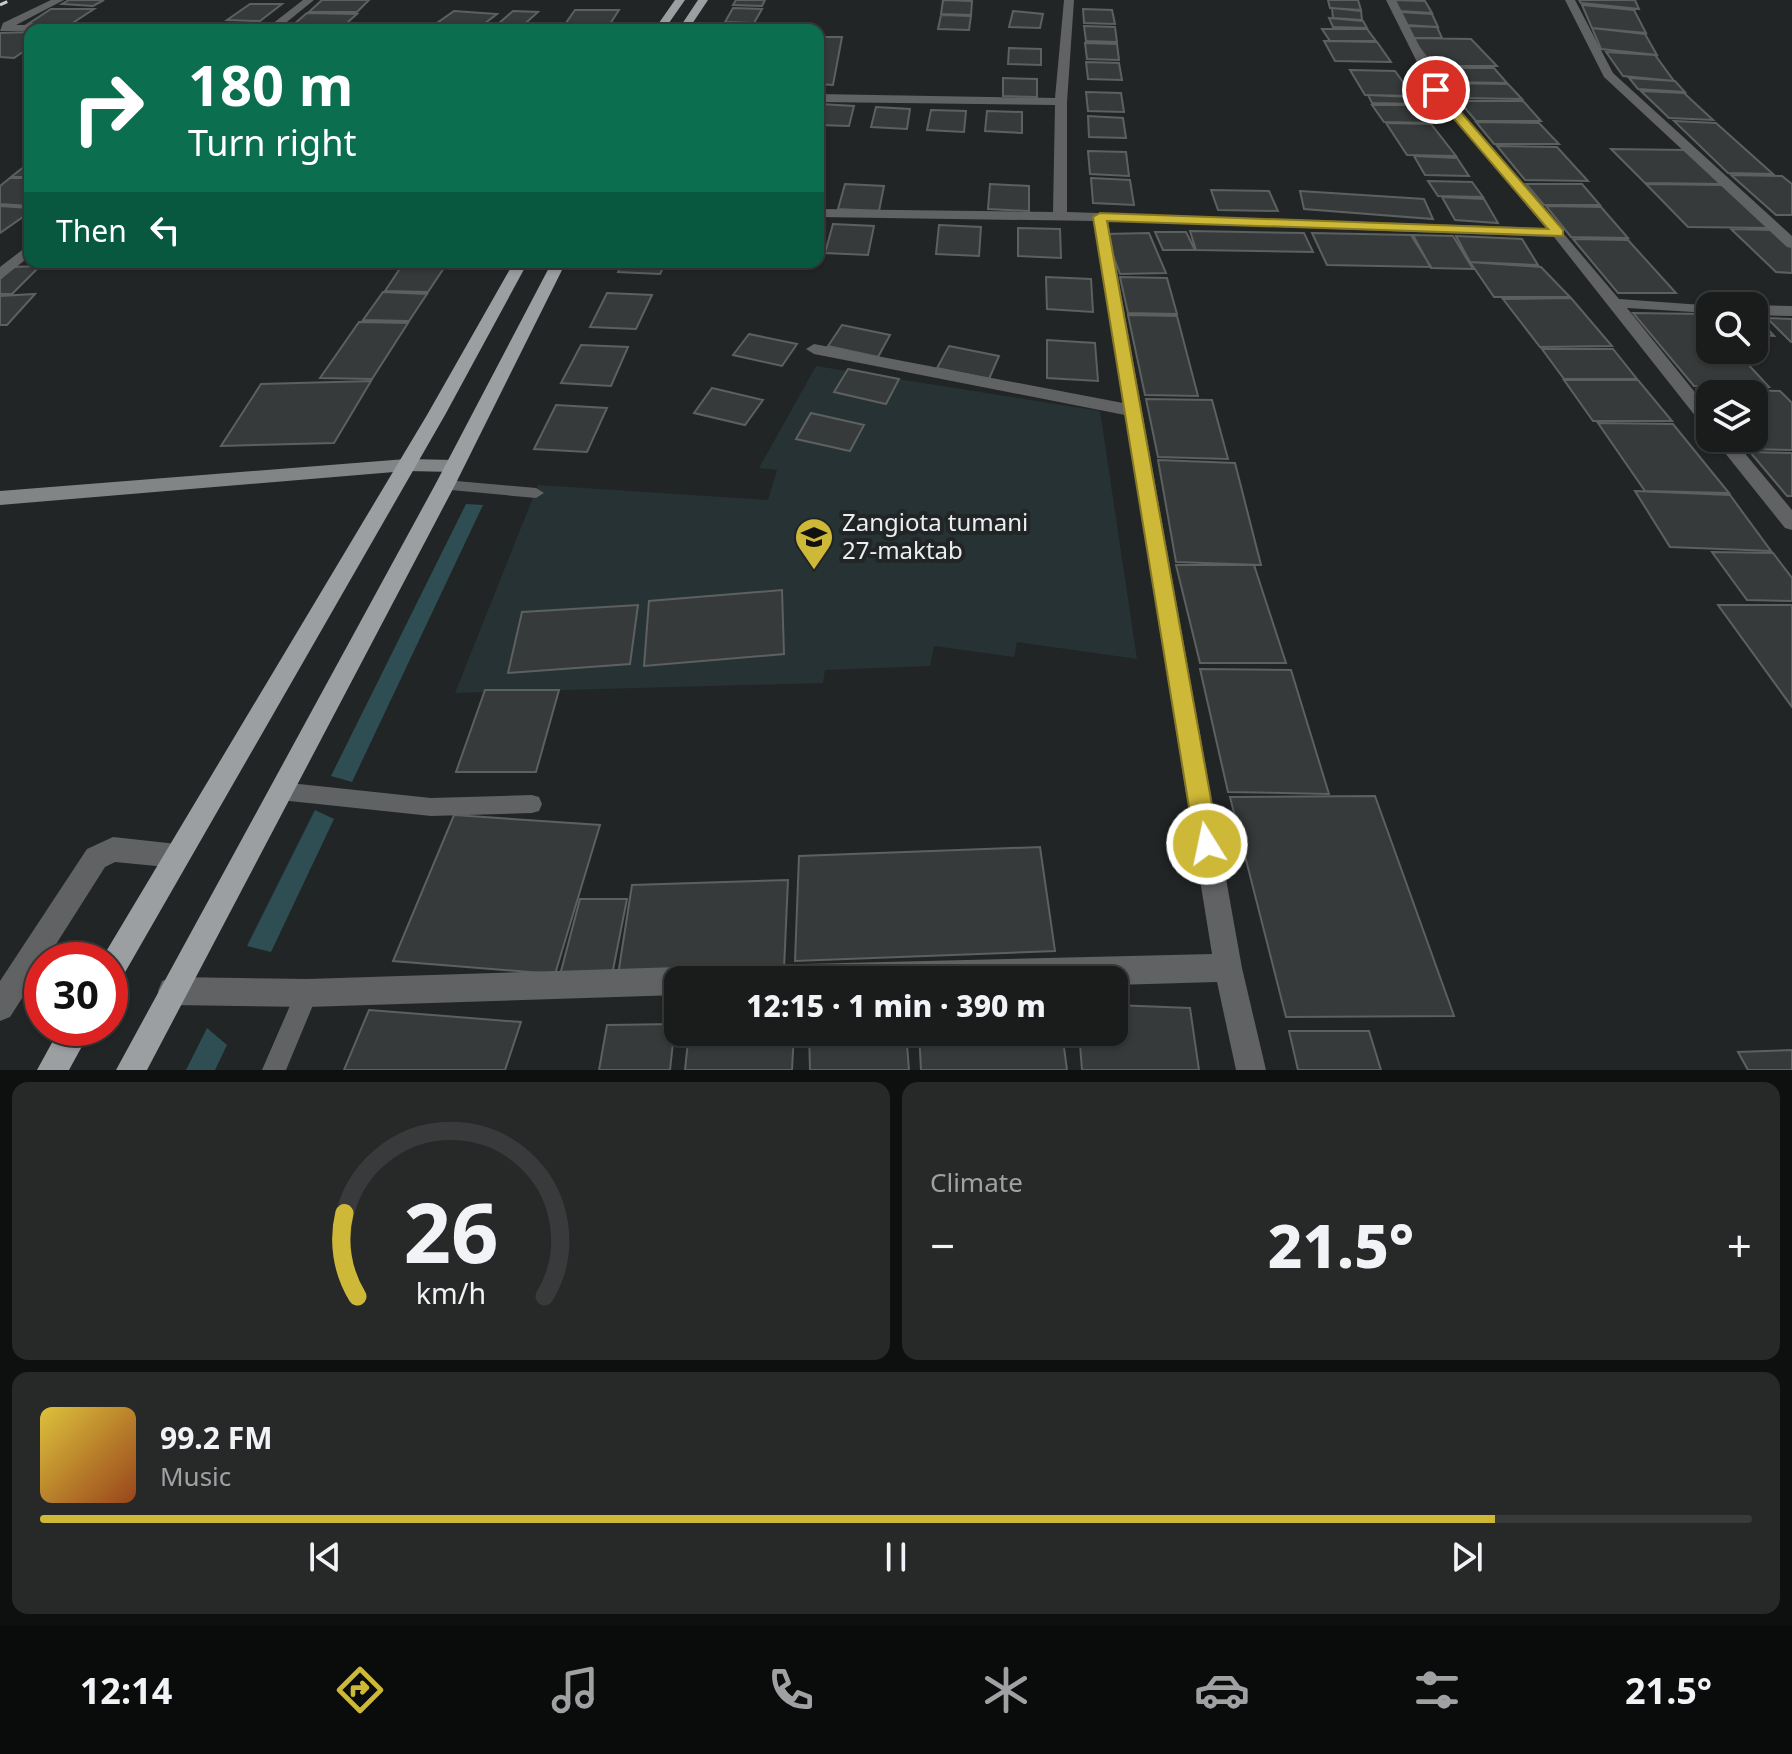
<!DOCTYPE html>
<html lang="en">
<head>
<meta charset="utf-8">
<style>
	:root { --surface:#1a1c1c; --page:#272929; --text:#f1f3f6; --muted:#9fa1a3; --line:#383a3b; --accent:#ceb837 }
	body { margin:0; font-family:"Noto Sans",sans-serif; background:var(--page); color:var(--text); height:100vh; display:flex; flex-direction:column; font-size:30px; white-space:nowrap }
	* { box-sizing:border-box; margin:0 }
	p { font-size:26px; color:var(--muted) }
	.icon { flex:none; width:44px; height:44px; fill:none; stroke:currentColor; stroke-width:2; stroke-linecap:round; stroke-linejoin:round }
	.map { position:relative; height:1070px; overflow:hidden }
	.sheet { display:flex; flex-direction:column; gap:12px; padding:12px; background:#0e0f0f; flex:1 }
	.sheet>* { flex:none }
	.hud { position:absolute; left:24px; top:24px; width:800px; height:244px; border-radius:16px; box-shadow:0 2px 6px #0004,0 0 0 2px var(--line); background:#0b6e4f; color:#fff; overflow:hidden }
	.fabs { position:absolute; left:1696px; top:292px; display:grid; gap:16px }
	.fabs a { display:grid; place-items:center; width:72px; height:72px; border-radius:16px; background:var(--surface); box-shadow:0 2px 6px #0004,0 0 0 2px var(--line); font-size:40px }
	.speed { position:absolute; left:24px; top:942px; display:flex; gap:16px; font-size:40px; font-weight:700; text-align:center }
	.speed>* { display:grid; place-content:center; width:104px; height:104px; border-radius:50%; background:var(--surface); box-shadow:0 2px 6px #0004,0 0 0 2px var(--line); line-height:1 }
	.speed .limit { border:12px solid #d22; background:#fff; color:#111 }
	.pin { position:absolute; display:grid; place-items:center; width:68px; height:68px; color:#fff; margin:-34px; border:4px solid #fff; border-radius:50%; box-shadow:0 2px 8px #0007 }
	.me { position:absolute; width:88px; margin:-44px; rotate:350deg; stroke-linejoin:round; filter:drop-shadow(0 0 6px #0008) }
	.turn { display:flex; align-items:center; gap:28px; height:168px; padding:0 32px; font-size:36px }
	.turn .icon { width:104px; height:104px; stroke-width:2.5 }
	.turn b { display:block; font-size:56px; line-height:68px }
	.then { display:flex; align-items:center; height:76px; padding:0 32px; background:#0003; gap:16px; font-size:30px }
	.big { font-size:60px; font-weight:800; line-height:1.1 }
	.sheet .widget { flex:1; display:flex; flex-direction:column; justify-content:center; gap:12px; min-width:0; padding:0 28px; border-radius:16px; background:var(--page) }
	.sheet .dial { align-items:center; gap:0 }
	.dial svg { height:208px; overflow:visible; fill:none; stroke:var(--line); stroke-width:7; stroke-linecap:round; text-anchor:middle }
	.dial text { fill:var(--text); stroke:none }
	.song { display:flex; align-items:center; gap:24px }
	.cover { width:96px; height:96px; border-radius:12px; background:linear-gradient(135deg,hsl(50 70% 55%),hsl(20 70% 35%)) }
	.played { height:8px; border-radius:4px; background:linear-gradient(90deg,var(--accent) 85%,var(--line) 85%) }
	.keys { display:flex; justify-content:space-around; direction:ltr }
	.heat { display:flex; justify-content:space-between; align-items:center; font-size:44px; direction:ltr }
	.sheet .tiles { flex:1; display:grid; gap:12px; grid-template-columns:1fr 1fr }
	.widget:last-child { grid-column:span 2 }
	.trip { position:absolute; left:664px; top:966px; width:464px; height:80px; border-radius:16px; background:var(--surface); box-shadow:0 2px 6px #0004,0 0 0 2px var(--line); font-weight:800; line-height:80px; text-align:center }
	.dock { display:flex; height:128px; justify-content:space-around; align-items:center; background:#0a0b0b; color:var(--muted) }
	.dock .icon { width:56px; height:56px }
	.dock .active { color:var(--accent) }
	.dock b { font-size:36px; color:var(--text) }
	.map>svg:first-child { display:block }
	.built { fill:#273234 }
	.green { fill:#2e4e54 }
	.building { fill:#373a3a; stroke:#5c605f; stroke-width:2 }
	.lines { fill:none; stroke-linecap:round; stroke-linejoin:round }
	.service { fill:#616263; fill-rule:evenodd }
	.minor { fill:#616263; fill-rule:evenodd }
	.secondary { fill:#828586; fill-rule:evenodd }
	.primary { fill:#9c9fa1; fill-rule:evenodd }
	.rail { stroke:#c9cbcc; stroke-width:3; stroke-dasharray:8 8; stroke-linecap:butt }
	.route { fill:#ceb837; stroke:#867824; stroke-width:2 }
	.labels { text-anchor:middle; stroke-width:8; stroke-linejoin:round; paint-order:stroke }
	.poi-label { font-size:24px; fill:#ebedee; stroke:#222526; text-anchor:start }
</style>
</head>
<body>
<div class="map">
<svg width="1792" height="1070" viewBox="0 0 1792 1070">
	<rect width="100%" height="100%" fill="#222526"/>
	<path class="built" d="M 816,366 L 1100,411 L 1137,659 L 1017,642 L 1014,657 L 934,646 L 930,666 L 825,670 L 823,683 L 455,693 L 538,485 L 768,500 L 777,470 L 759,468 Z"/>
	<path class="green" d="M 466,504 L 483,505 L 352,782 L 331,776 Z
		M 315,810 L 334,819 L 271,952 L 247,946 Z
		M 207,1028 L 227,1045 L 215,1070 L 186,1070 Z"/>
	<path class="building" d="M 69,0 L 104,0 L 93,6 L 62,4 Z
		M 322,0 L 369,0 L 357,12 L 309,12 Z
		M 736,0 L 765,0 L 762,6 L 733,5 Z
		M 943,0 L 972,1 L 971,15 L 941,14 Z
		M 1328,0 L 1358,0 L 1361,10 L 1330,8 Z
		M 1394,0 L 1425,1 L 1432,13 L 1399,11 Z
		M 1579,0 L 1635,0 L 1639,9 L 1581,3 Z
		M 250,4 L 282,4 L 260,21 L 227,20 Z
		M 1582,5 L 1634,10 L 1646,33 L 1592,28 Z
		M 733,8 L 762,9 L 754,23 L 725,22 Z
		M 1332,8 L 1361,11 L 1362,20 L 1333,18 Z
		M 51,9 L 94,9 L 71,24 L 28,24 Z
		M 1083,9 L 1112,10 L 1115,24 L 1084,23 Z
		M 575,10 L 619,10 L 606,30 L 561,30 Z
		M 454,11 L 497,14 L 476,30 L 427,30 Z
		M 513,11 L 538,12 L 518,30 L 491,30 Z
		M 1013,11 L 1043,14 L 1040,28 L 1009,27 Z
		M 1400,12 L 1432,14 L 1438,27 L 1406,25 Z
		M 307,13 L 357,14 L 339,30 L 287,30 Z
		M 941,15 L 971,16 L 969,30 L 938,29 Z
		M 1329,18 L 1363,21 L 1367,28 L 1333,27 Z
		M 1084,26 L 1115,27 L 1117,42 L 1086,41 Z
		M 1405,26 L 1437,27 L 1442,38 L 1412,38 Z
		M 1592,28 L 1645,34 L 1657,55 L 1601,49 Z
		M 1322,29 L 1367,29 L 1376,41 L 1330,41 Z
		M 30,32 L 30,47 L 14,58 L 0,57 L 0,33 Z
		M 818,37 L 842,37 L 833,85 L 818,84 Z
		M 1412,38 L 1471,39 L 1497,66 L 1433,66 Z
		M 1324,41 L 1377,42 L 1391,62 L 1335,61 Z
		M 1085,43 L 1117,44 L 1119,60 L 1087,59 Z
		M 1009,48 L 1041,49 L 1041,65 L 1008,64 Z
		M 1606,52 L 1655,55 L 1674,81 L 1623,76 Z
		M 1086,62 L 1119,63 L 1122,80 L 1088,79 Z
		M 1432,68 L 1494,68 L 1507,83 L 1444,82 Z
		M 1350,70 L 1395,71 L 1413,96 L 1365,95 Z
		M 1003,78 L 1037,79 L 1037,97 L 1003,96 Z
		M 1629,78 L 1675,81 L 1685,92 L 1638,89 Z
		M 1445,83 L 1508,84 L 1522,99 L 1457,98 Z
		M 1641,91 L 1684,93 L 1713,120 L 1669,118 Z
		M 1086,92 L 1121,93 L 1124,112 L 1088,111 Z
		M 1368,95 L 1413,97 L 1418,104 L 1372,103 Z
		M 1459,101 L 1523,101 L 1541,121 L 1476,121 Z
		M 820,104 L 854,106 L 849,126 L 818,125 Z
		M 1372,105 L 1418,105 L 1431,123 L 1384,122 Z
		M 876,107 L 910,109 L 907,129 L 871,127 Z
		M 931,110 L 966,111 L 964,132 L 927,130 Z
		M 987,111 L 1022,112 L 1022,133 L 985,131 Z
		M 1088,116 L 1123,118 L 1126,138 L 1089,137 Z
		M 1674,121 L 1716,123 L 1773,174 L 1728,173 Z
		M 1476,122 L 1539,123 L 1559,144 L 1494,144 Z
		M 1386,123 L 1431,124 L 1456,156 L 1407,155 Z
		M 1497,146 L 1557,147 L 1588,181 L 1525,180 Z
		M 1611,149 L 1685,150 L 1722,184 L 1645,183 Z
		M 1088,151 L 1126,152 L 1129,176 L 1090,174 Z
		M 1414,156 L 1457,158 L 1469,176 L 1425,175 Z
		M 30,162 L 30,177 L 11,177 Z
		M 1731,175 L 1782,176 L 1792,184 L 1792,215 L 1776,215 Z
		M 10,178 L 30,178 L 30,206 L 0,204 L 0,186 Z
		M 1091,178 L 1130,180 L 1134,205 L 1093,203 Z
		M 1428,181 L 1472,182 L 1483,197 L 1438,196 Z
		M 845,184 L 884,186 L 879,211 L 838,209 Z
		M 990,184 L 1029,186 L 1029,211 L 988,209 Z
		M 1526,184 L 1582,184 L 1600,205 L 1544,205 Z
		M 1646,184 L 1723,185 L 1771,228 L 1688,227 Z
		M 1211,190 L 1269,191 L 1278,211 L 1218,210 Z
		M 1300,191 L 1424,199 L 1433,219 L 1304,209 Z
		M 1442,197 L 1484,199 L 1498,223 L 1455,220 Z
		M 0,206 L 30,208 L 30,212 L 0,233 Z
		M 1546,206 L 1601,207 L 1628,238 L 1571,237 Z
		M 833,224 L 874,226 L 868,255 L 825,253 Z
		M 939,225 L 981,227 L 979,256 L 936,254 Z
		M 1018,228 L 1060,229 L 1061,258 L 1018,256 Z
		M 1731,229 L 1772,230 L 1792,248 L 1792,273 L 1776,272 Z
		M 1190,231 L 1304,233 L 1313,252 L 1196,250 Z
		M 1155,232 L 1186,232 L 1195,250 L 1163,250 Z
		M 1149,233 L 1166,273 L 1120,274 L 1105,234 Z
		M 1312,233 L 1411,235 L 1431,267 L 1327,265 Z
		M 1413,235 L 1453,236 L 1473,269 L 1431,268 Z
		M 1456,236 L 1522,239 L 1538,265 L 1470,262 Z
		M 1573,239 L 1628,240 L 1676,293 L 1618,293 Z
		M 405,262 L 449,262 L 446,267 L 402,266 Z
		M 623,262 L 666,262 L 660,274 L 618,272 Z
		M 1470,262 L 1541,267 L 1570,297 L 1494,297 Z
		M 40,266 L 12,294 L 0,294 L 0,279 L 12,267 Z
		M 401,267 L 444,268 L 428,292 L 385,291 Z
		M 1046,277 L 1091,279 L 1093,312 L 1047,309 Z
		M 1120,277 L 1167,278 L 1177,314 L 1128,313 Z
		M 383,292 L 427,294 L 409,321 L 363,320 Z
		M 607,293 L 652,295 L 636,329 L 590,327 Z
		M 35,294 L 7,325 L 0,325 L 0,296 Z
		M 1571,298 L 1612,346 L 1540,347 L 1503,299 Z
		M 1633,313 L 1702,314 L 1710,323 L 1710,350 L 1735,350 L 1769,387 L 1694,386 Z
		M 1128,315 L 1177,316 L 1198,396 L 1145,395 Z
		M 1754,316 L 1756,316 L 1774,336 L 1754,335 Z
		M 1767,318 L 1792,319 L 1792,342 L 1791,342 Z
		M 359,322 L 408,323 L 372,379 L 320,378 Z
		M 842,325 L 890,335 L 878,357 L 828,346 Z
		M 749,334 L 797,344 L 782,366 L 733,355 Z
		M 1047,340 L 1095,343 L 1098,381 L 1047,378 Z
		M 581,345 L 628,347 L 611,386 L 561,383 Z
		M 949,346 L 999,356 L 989,379 L 937,368 Z
		M 1542,349 L 1613,349 L 1637,379 L 1564,379 Z
		M 848,369 L 899,379 L 886,404 L 834,392 Z
		M 1564,380 L 1638,380 L 1672,421 L 1593,421 Z
		M 371,381 L 334,443 L 221,446 L 261,384 Z
		M 712,388 L 763,400 L 745,425 L 694,413 Z
		M 1697,389 L 1780,391 L 1792,403 L 1792,450 L 1747,449 L 1737,438 L 1754,438 L 1754,394 L 1710,394 L 1710,405 Z
		M 1146,399 L 1212,400 L 1228,459 L 1158,457 Z
		M 556,405 L 607,408 L 587,452 L 534,449 Z
		M 811,413 L 864,425 L 850,451 L 796,439 Z
		M 1598,423 L 1673,424 L 1729,493 L 1645,491 Z
		M 1750,452 L 1792,453 L 1792,496 L 1787,496 Z
		M 1158,460 L 1235,463 L 1261,565 L 1176,562 Z
		M 1635,491 L 1730,495 L 1771,551 L 1670,547 Z
		M 1712,552 L 1773,553 L 1792,578 L 1792,601 L 1747,600 Z
		M 1176,565 L 1254,565 L 1286,663 L 1200,663 Z
		M 782,590 L 784,654 L 644,666 L 649,601 Z
		M 638,605 L 630,664 L 508,673 L 522,612 Z
		M 1718,605 L 1792,605 L 1792,707 Z
		M 1200,669 L 1291,670 L 1329,794 L 1228,792 Z
		M 485,690 L 559,690 L 536,772 L 456,772 Z
		M 1375,796 L 1454,1016 L 1286,1017 L 1230,797 Z
		M 454,815 L 600,825 L 555,974 L 393,961 Z
		M 1040,847 L 1055,951 L 795,961 L 799,856 Z
		M 788,880 L 784,969 L 618,975 L 632,885 Z
		M 580,899 L 627,899 L 612,975 L 560,975 Z
		M 1114,1005 L 1190,1008 L 1199,1070 L 1082,1070 L 1079,1032 L 1114,1032 Z
		M 369,1010 L 521,1022 L 505,1070 L 344,1070 Z
		M 675,1024 L 670,1070 L 599,1070 L 607,1025 Z
		M 1289,1031 L 1369,1031 L 1381,1070 L 1298,1070 Z
		M 689,1032 L 794,1032 L 792,1070 L 685,1070 Z
		M 809,1032 L 906,1032 L 909,1070 L 810,1070 Z
		M 919,1032 L 1062,1032 L 1067,1070 L 921,1070 Z
		M 1792,1050 L 1792,1070 L 1748,1070 L 1738,1052 Z"/>
	<g class="lines">
		<path class="service" d="M 445,480 L 536,488 L 544,493 L 536,498 L 440,489 L 437,485 L 440,481 Z
			M 280,782 L 431,798 L 532,795 L 539,797 L 542,804 L 539,811 L 532,813 L 431,816 L 280,800 L 273,797 L 270,791 L 273,785 Z
			M 307,982 L 315,985 L 318,993 L 286,1070 L 262,1070 L 299,985 Z"/>
		<path class="minor" d="M 51,0 L 64,0 L 16,25 L 272,24 L 303,0 L 314,0 L 277,30 L 0,31 L 3,23 Z
			M 1064,0 L 1074,0 L 1067,102 L 1067,212 L 1546,228 L 1432,92 L 1386,0 L 1396,0 L 1441,89 L 1619,299 L 1716,306 L 1710,306 L 1710,313 L 1627,308 L 1710,411 L 1710,429 L 1704,427 L 1554,237 L 1108,221 L 1242,968 L 1266,1070 L 1236,1070 L 1217,982 L 1114,985 L 1114,980 L 702,980 L 706,970 L 716,966 L 1212,954 L 1125,415 L 814,354 L 806,349 L 814,344 L 1123,403 L 1094,221 L 818,217 L 818,209 L 1053,212 L 1055,105 L 818,102 L 818,94 L 1055,98 Z
			M 1565,0 L 1575,0 L 1613,73 L 1792,236 L 1792,248 L 1787,247 L 1604,77 Z
			M 30,244 L 30,256 L 0,280 L 0,267 Z
			M 1754,305 L 1792,306 L 1792,316 L 1754,315 L 1754,306 L 1751,306 Z
			M 1713,438 L 1732,438 L 1792,510 L 1792,530 L 1785,528 Z
			M 113,837 L 177,844 L 186,847 L 190,856 L 186,865 L 177,868 L 115,862 L 105,867 L 46,960 L 42,960 L 42,967 L 10,1017 L 0,1021 L 0,981 L 87,849 Z
			M 678,967 L 688,971 L 692,980 L 678,980 L 678,995 L 307,1007 L 172,1005 L 162,1001 L 158,991 L 162,981 L 172,977 L 307,979 Z"/>
		<path class="secondary" d="M 406,459 L 455,460 L 464,466 L 455,472 L 406,471 L 0,505 L 0,491 Z"/>
		<path class="primary" d="M 675,0 L 685,0 L 664,30 L 654,30 Z
			M 698,0 L 708,0 L 688,30 L 678,30 Z
			M 514,262 L 528,262 L 445,415 L 120,981 L 110,985 L 110,960 L 101,960 L 427,415 Z
			M 552,262 L 566,262 L 455,485 L 147,1070 L 116,1070 L 435,485 Z
			M 60,1028 L 92,1028 L 69,1070 L 37,1070 Z"/>
		<path class="rail" d="M 0,5 L 11,0"/>
	</g>
	<path class="route" d="M 1432,88 L 1440,88 L 1563,230 L 1563,236 L 1107,221 L 1219,844 L 1215,852 L 1207,855 L 1199,852 L 1195,844 L 1093,217 L 1100,213 L 1548,229 L 1432,93 Z"/>
	<defs>
		<g id="school-pin" transform="scale(2)"><path d="M0 17L-7.5 6A9.5 9.5 0 1 1 7.5 6Z" fill="#ceb837" stroke="#222526"/><path d="M0-5L7-2L0 1L-7-2ZM-4 1L0 2.5L4 1V4Q0 6-4 4Z" fill="#111"/></g>
	</defs>
	<g fill-rule="evenodd">
		<use href="#school-pin" x="814" y="537"/>
	</g>
	<g class="labels">
		<g class="poi-label">
			<text x="842" y="531">Zangiota tumani<tspan x="842" dy="28">27-maktab</tspan></text>
		</g>
	</g>
</svg>
<div class="fabs">
<a><svg class="icon" aria-label="search" viewBox="0 0 24 24"><circle cx="10" cy="10" r="6"/><path d="M15 15l6 6"/></svg></a>
<a><svg class="icon" aria-label="layers" viewBox="0 0 24 24"><path d="M12 4l9 5-9 5-9-5zM3 14l9 5 9-5"/></svg></a>
</div>
<div class="speed"><div class="limit">30</div></div>
<div class="pin" style="left:1436px;top:90px;background:#d93025"><svg class="icon" aria-label="arrive" viewBox="0 0 24 24"><path d="M6 21V4h12l-3 4 3 4H6"/></svg></div>
<svg class="me" style="left:1207px;top:844px" viewBox="-20 -20 40 40"><circle r="17" fill="#ceb837" stroke="#fff" stroke-width="3"/><path d="M0-11L8 9 0 5-8 9z" fill="#fff"/></svg>
<div class="trip">12:15 · 1 min · 390 m</div>
<div class="hud">
<div class="turn"><svg class="icon" aria-label="right" viewBox="0 0 24 24"><path d="M7 20v-9h11M14 6l5 5-5 5"/></svg><div><b>180 m</b>Turn right</div></div>
<div class="then">Then<svg class="icon" aria-label="left" viewBox="0 0 24 24"><path d="M17 20v-9H6M10 6l-5 5 5 5"/></svg></div>
</div>
</div>
<section class="sheet">
<div class="tiles">
<div class="widget dial"><svg viewBox="0 0 100 80">
<path d="M14 69A42 42 0 1 1 86 69"/>
<path d="M14 69A42 42 0 0 1 9 37" stroke="#ceb837"/>
<text x="50" y="56" font-size="32" font-weight="700">26</text>
<text x="50" y="72" font-size="11">km/h</text>
</svg></div>
<div class="widget"><p>Climate</p>
<div class="heat"><a>−</a><b class="big">21.5°</b><a>+</a></div>
</div>
<div class="widget">
<div class="song"><i class="cover"></i><div><b>99.2 FM</b><p>Music</p></div></div>
<div class="played"></div>
<div class="keys"><svg class="icon" aria-label="previous" viewBox="0 0 24 24"><path d="M18 5L8 12l10 7zM5 5v14"/></svg><svg class="icon" aria-label="pause" viewBox="0 0 24 24"><path d="M8 5v14M16 5v14"/></svg><svg class="icon" aria-label="next" viewBox="0 0 24 24"><path d="M6 5l10 7-10 7zM19 5v14"/></svg></div>
</div>
</div>
</section>
<nav class="dock">
<b>12:14</b>
<svg class="icon active" aria-label="directions" viewBox="0 0 24 24"><path d="M12 3l9 9-9 9-9-9zM9 14v-3h6M13 9l2 2-2 2"/></svg>
<svg class="icon" aria-label="music" viewBox="0 0 24 24"><path d="M9 18V5l10-2v13"/><circle cx="6" cy="18" r="3"/><circle cx="16" cy="16" r="3"/></svg>
<svg class="icon" aria-label="phone" viewBox="0 0 24 24"><path d="M5 4h4l2 5-3 2q2 4 5 5l2-3 5 2v4C11 20 4 13 5 4z"/></svg>
<svg class="icon" aria-label="climate" viewBox="0 0 24 24"><path d="M12 3v18M4 7l16 10M4 17L20 7"/></svg>
<svg class="icon" aria-label="car" viewBox="0 0 24 24"><path d="M5 17H2v-5l4-1 3-4h7l3 4 3 1v5h-3M9 17h6M6 11h13"/><circle cx="7" cy="17" r="2"/><circle cx="17" cy="17" r="2"/></svg>
<svg class="icon" aria-label="filters" viewBox="0 0 24 24"><path d="M4 7h16M4 17h16"/><circle cx="9" cy="7" r="2"/><circle cx="15" cy="17" r="2"/></svg>
<b>21.5°</b>
</nav>
</body>
</html>
